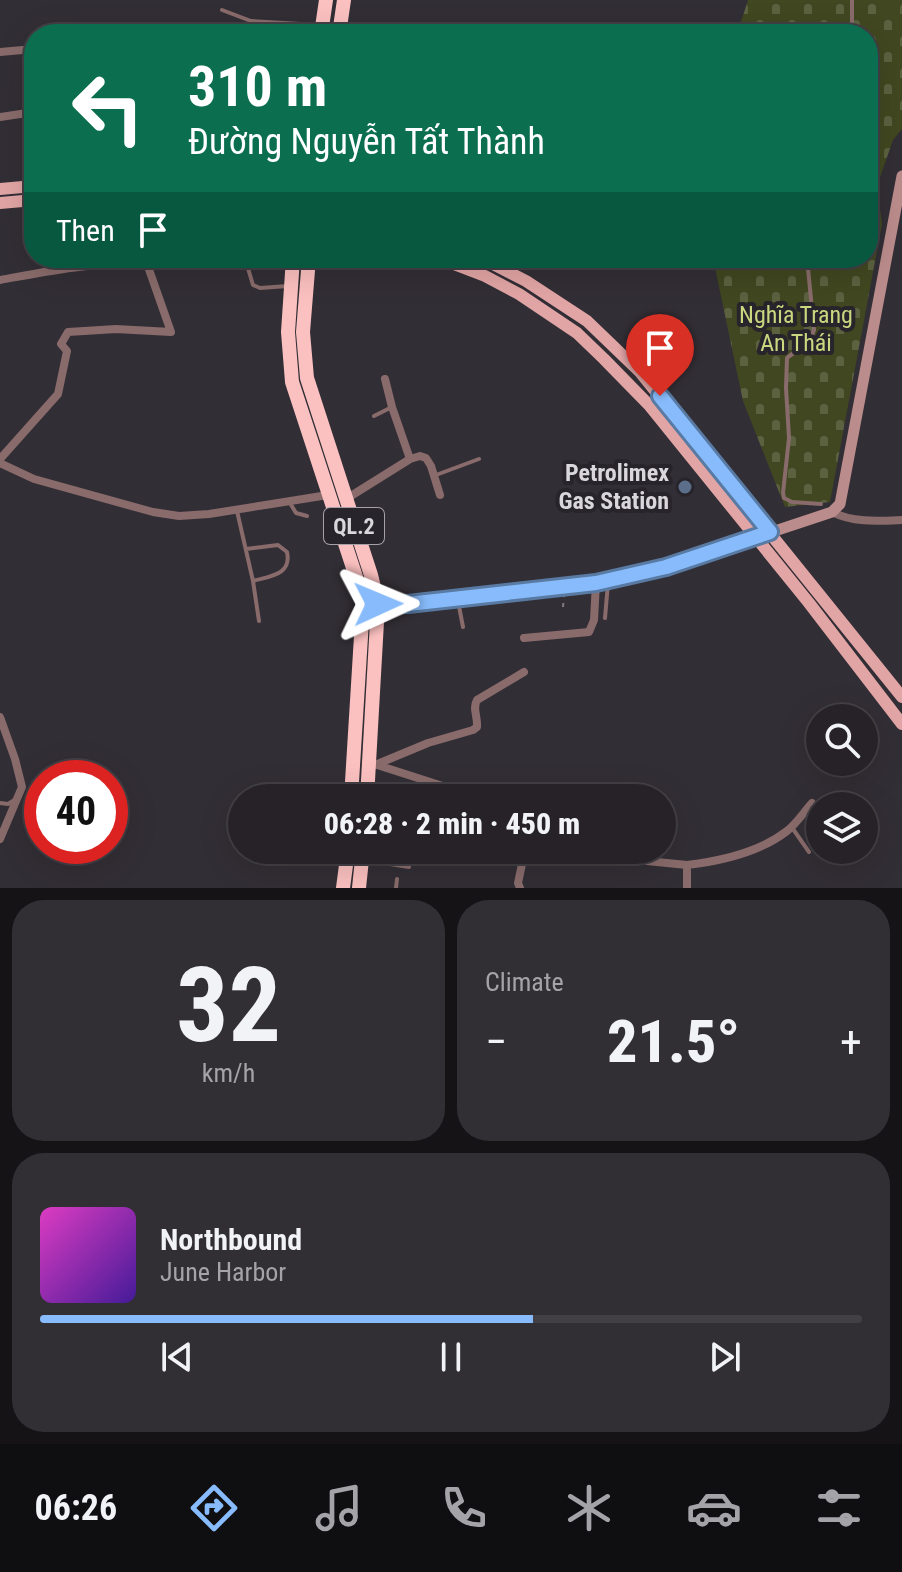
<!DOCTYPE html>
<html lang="en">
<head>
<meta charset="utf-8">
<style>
	:root { --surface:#262228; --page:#322f34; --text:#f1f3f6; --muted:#a4a4a8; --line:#423f45; --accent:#87bbfb }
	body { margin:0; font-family:"Roboto Condensed",sans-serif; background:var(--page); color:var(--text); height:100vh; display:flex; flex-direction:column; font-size:30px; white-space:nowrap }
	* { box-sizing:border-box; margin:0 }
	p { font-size:26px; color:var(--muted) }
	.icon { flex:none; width:44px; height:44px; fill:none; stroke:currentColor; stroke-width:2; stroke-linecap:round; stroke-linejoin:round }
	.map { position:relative; height:888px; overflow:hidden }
	.sheet { display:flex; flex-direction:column; gap:12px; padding:12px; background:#151316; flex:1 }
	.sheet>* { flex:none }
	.banner { position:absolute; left:24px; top:24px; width:854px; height:244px; border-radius:32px; box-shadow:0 8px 32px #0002,0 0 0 2px var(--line); background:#0b6e4f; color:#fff; overflow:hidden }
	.buttons { position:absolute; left:806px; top:704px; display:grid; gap:16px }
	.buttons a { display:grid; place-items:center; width:72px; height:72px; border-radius:50%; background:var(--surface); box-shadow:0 8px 32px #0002,0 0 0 2px var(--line); font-size:40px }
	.speed { position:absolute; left:24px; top:760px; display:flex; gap:16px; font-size:40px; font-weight:700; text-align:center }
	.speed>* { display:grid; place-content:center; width:104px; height:104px; border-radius:50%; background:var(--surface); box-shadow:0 8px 32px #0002,0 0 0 2px var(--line); line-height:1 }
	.speed .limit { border:12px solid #d22; background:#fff; color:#111 }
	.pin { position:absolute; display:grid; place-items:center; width:68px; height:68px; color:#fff; margin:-82px -34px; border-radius:50% 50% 50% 0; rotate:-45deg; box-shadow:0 0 8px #0007 }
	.pin .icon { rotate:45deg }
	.me { position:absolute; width:88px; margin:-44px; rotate:89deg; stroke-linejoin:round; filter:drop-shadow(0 0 6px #0008) }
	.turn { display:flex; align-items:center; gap:28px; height:168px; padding:0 32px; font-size:36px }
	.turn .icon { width:104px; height:104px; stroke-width:2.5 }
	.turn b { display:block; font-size:56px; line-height:68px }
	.then { display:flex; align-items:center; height:76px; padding:0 32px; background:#0003; gap:16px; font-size:30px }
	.big { font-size:60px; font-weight:800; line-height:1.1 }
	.sheet .tile { flex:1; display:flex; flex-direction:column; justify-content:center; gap:12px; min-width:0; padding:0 28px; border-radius:32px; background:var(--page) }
	.sheet .dial { align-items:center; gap:0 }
	.dial b { font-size:104px; line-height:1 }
	.song { display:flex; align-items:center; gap:24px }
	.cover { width:96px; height:96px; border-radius:12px; background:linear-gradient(135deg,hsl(310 70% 55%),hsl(260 70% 35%)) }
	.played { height:8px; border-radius:4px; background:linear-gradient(90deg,var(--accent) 60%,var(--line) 60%) }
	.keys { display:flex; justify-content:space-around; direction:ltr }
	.heat { display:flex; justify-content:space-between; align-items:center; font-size:44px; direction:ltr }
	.sheet .tiles { flex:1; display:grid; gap:12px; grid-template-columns:1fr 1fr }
	.tile:last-child { grid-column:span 2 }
	.trip { position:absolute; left:228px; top:784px; width:448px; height:80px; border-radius:40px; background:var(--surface); box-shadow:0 8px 32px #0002,0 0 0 2px var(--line); font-weight:800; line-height:80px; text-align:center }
	.tab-bar { display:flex; height:128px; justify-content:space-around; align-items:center; background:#0f0e10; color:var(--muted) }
	.tab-bar .icon { width:56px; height:56px }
	.tab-bar .on { color:var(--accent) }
	.tab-bar b { font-size:36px; color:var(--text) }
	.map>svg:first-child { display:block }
	.cemetery { fill:url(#cemetery-stones) }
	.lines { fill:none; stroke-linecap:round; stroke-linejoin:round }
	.path { stroke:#807c82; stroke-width:2; stroke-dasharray:4 6; stroke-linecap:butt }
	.lane { stroke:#896b6b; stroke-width:4 }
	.street { stroke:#896b6b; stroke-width:8 }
	.secondary { stroke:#bb8c8c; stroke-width:11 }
	.primary { stroke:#e2a5a5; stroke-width:12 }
	.highway { stroke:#fbc1c0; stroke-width:14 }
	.route-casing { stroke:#587aa3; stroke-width:20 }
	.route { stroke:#87bbfb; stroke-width:14 }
	.service-dot { fill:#5c6f8a; stroke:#28242b; stroke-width:3 }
	.labels { text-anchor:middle; stroke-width:8; stroke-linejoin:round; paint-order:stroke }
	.shield { fill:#28242b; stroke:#a5a1a7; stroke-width:2 }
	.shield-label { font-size:22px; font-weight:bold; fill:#dad7dc }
	.park-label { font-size:24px; fill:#c9d87f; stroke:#28242b }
	.poi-label { font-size:24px; font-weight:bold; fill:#dad7dc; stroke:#28242b; text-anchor:end }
</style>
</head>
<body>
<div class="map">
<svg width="902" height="888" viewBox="0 0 902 888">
	<defs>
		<pattern id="cemetery-stones" width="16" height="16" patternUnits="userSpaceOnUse" patternTransform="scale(2)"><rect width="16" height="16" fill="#414720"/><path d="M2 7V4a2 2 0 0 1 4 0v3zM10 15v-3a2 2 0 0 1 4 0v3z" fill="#5c6140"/></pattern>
	</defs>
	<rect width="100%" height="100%" fill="#322e35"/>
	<path class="cemetery" d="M 748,0 L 902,0 L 902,129 L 893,140 L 877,186 L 882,224 L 830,502 L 785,507 L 743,401 L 713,258 L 868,258 L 868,34 L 737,34 Z"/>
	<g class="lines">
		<path class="path" d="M 563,607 L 564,596"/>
		<path class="lane" d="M 222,10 L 251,21 L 317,25
			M 849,34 L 852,22 L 852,0
			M 807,258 L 814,330 C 809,345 798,349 787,358 L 786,388 L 789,438 L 783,493 L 784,498 L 792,502 L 821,504
			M 247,265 L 253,285 L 260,288 L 288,286
			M 374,416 L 390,408
			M 436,475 L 479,459
			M 290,503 L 296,513 L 307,516
			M 237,511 L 253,581 L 259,621
			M 246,549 L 278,545 L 287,552 C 292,575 270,576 253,581
			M 458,601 L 463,627
			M 605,618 L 608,583
			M 0,803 L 8,804 L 16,799
			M 793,829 L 809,852
			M 365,860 L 409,867
			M 396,888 L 397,879"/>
		<path class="street" d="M 92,34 L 94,28
			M 0,52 L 34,49
			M 0,117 L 34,112
			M 0,280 C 50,271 97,261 148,265
			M 385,379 L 392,407 L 410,459
			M 0,459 L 58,394 L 67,351 L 61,344 L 68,332 L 116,329 L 171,332 L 145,258
			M 0,463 L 34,479 L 153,512 L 179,516 L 209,514 L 328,495
			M 346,499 L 410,459 L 420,456 L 426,458 L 431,466 L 440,495
			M 832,512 C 853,523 879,521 902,520
			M 524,638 L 589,632 L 594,620 L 596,583
			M 0,717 L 15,759 L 22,787 L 0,839
			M 374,764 L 480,798
			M 375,765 L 428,743 L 473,730 L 477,727 C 478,717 472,708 477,700 L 524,672
			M 608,850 L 637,860 L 687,865 L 687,888
			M 687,865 C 721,861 760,852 787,831 C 796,824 804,812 812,803
			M 520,888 L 518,883 L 525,850"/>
		<path class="secondary" d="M 363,604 L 408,604 L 596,583 L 666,567 L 832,512 L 840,504 L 902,176"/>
		<path class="primary" d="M 0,189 L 34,186
			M 0,203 L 34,200
			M 438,258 L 485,276 L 519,294 L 577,333 L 604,359 L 649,405 L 809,603 L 902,724
			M 481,258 L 526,281 L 587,321 L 640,372 L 902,697"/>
		<path class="highway" d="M 321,34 L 326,0
			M 339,34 L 344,0
			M 293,258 L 288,332 L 292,382 L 356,577 L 363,604 L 351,798
			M 309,258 L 303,332 L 307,378 L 371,575 L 378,604 L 367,798
			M 343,888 L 348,850
			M 359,888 L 363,850"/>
	</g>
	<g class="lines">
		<g class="route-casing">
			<path id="route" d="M 378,604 L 408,604 L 596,583 L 666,567 L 770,532 L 660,396"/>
		</g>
		<use href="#route" class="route"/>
	</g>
	<circle class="service-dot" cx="685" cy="487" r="8"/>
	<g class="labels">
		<rect class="shield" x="324" y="508" width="60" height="36" rx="6"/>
		<g class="shield-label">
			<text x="354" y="534">QL.2</text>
		</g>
		<g class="park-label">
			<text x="796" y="323">Nghĩa Trang<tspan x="796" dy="28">An Thái</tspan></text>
		</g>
		<g class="poi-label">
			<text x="669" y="481">Petrolimex<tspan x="669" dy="28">Gas Station</tspan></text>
		</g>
	</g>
</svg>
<div class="buttons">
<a><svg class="icon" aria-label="search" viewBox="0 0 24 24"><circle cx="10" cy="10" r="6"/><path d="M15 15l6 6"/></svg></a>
<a><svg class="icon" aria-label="layers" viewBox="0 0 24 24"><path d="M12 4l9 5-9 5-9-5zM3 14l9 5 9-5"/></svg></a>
</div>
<div class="speed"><div class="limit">40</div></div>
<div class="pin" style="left:660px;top:396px;background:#d93025"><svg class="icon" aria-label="arrive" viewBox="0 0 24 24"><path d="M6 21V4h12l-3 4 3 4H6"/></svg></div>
<svg class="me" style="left:378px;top:604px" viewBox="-20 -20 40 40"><path d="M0-17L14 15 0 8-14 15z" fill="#87bbfb" stroke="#fff" stroke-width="4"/></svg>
<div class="trip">06:28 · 2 min · 450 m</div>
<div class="banner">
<div class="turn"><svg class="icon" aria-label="left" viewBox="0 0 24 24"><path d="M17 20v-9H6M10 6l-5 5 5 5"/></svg><div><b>310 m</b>Đường Nguyễn Tất Thành</div></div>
<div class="then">Then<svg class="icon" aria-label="arrive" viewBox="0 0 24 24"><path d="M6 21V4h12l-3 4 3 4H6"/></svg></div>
</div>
</div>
<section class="sheet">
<div class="tiles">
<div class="tile dial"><b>32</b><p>km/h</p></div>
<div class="tile"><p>Climate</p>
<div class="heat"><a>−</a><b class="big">21.5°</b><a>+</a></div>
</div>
<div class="tile">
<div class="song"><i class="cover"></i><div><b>Northbound</b><p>June Harbor</p></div></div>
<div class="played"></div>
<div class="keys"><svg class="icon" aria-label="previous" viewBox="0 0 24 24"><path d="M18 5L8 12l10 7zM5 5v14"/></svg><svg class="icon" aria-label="pause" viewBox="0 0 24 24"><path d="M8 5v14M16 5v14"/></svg><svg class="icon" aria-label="next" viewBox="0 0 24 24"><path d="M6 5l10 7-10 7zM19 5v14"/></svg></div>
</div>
</div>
</section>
<nav class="tab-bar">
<b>06:26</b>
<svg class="icon on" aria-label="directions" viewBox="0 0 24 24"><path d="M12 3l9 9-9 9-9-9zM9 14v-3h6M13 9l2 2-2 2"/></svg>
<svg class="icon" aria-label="music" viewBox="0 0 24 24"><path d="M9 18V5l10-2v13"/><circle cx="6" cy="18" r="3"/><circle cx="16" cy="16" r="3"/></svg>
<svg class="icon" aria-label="phone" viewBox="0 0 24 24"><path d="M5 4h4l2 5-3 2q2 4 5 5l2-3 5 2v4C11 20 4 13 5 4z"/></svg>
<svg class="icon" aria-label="climate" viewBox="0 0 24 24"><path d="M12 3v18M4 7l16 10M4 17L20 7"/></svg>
<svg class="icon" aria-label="car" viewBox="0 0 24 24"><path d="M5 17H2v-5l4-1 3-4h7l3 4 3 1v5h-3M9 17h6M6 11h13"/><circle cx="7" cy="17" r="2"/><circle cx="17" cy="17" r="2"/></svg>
<svg class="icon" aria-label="filters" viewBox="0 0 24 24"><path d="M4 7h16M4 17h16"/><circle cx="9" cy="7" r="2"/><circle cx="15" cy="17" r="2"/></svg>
</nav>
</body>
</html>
